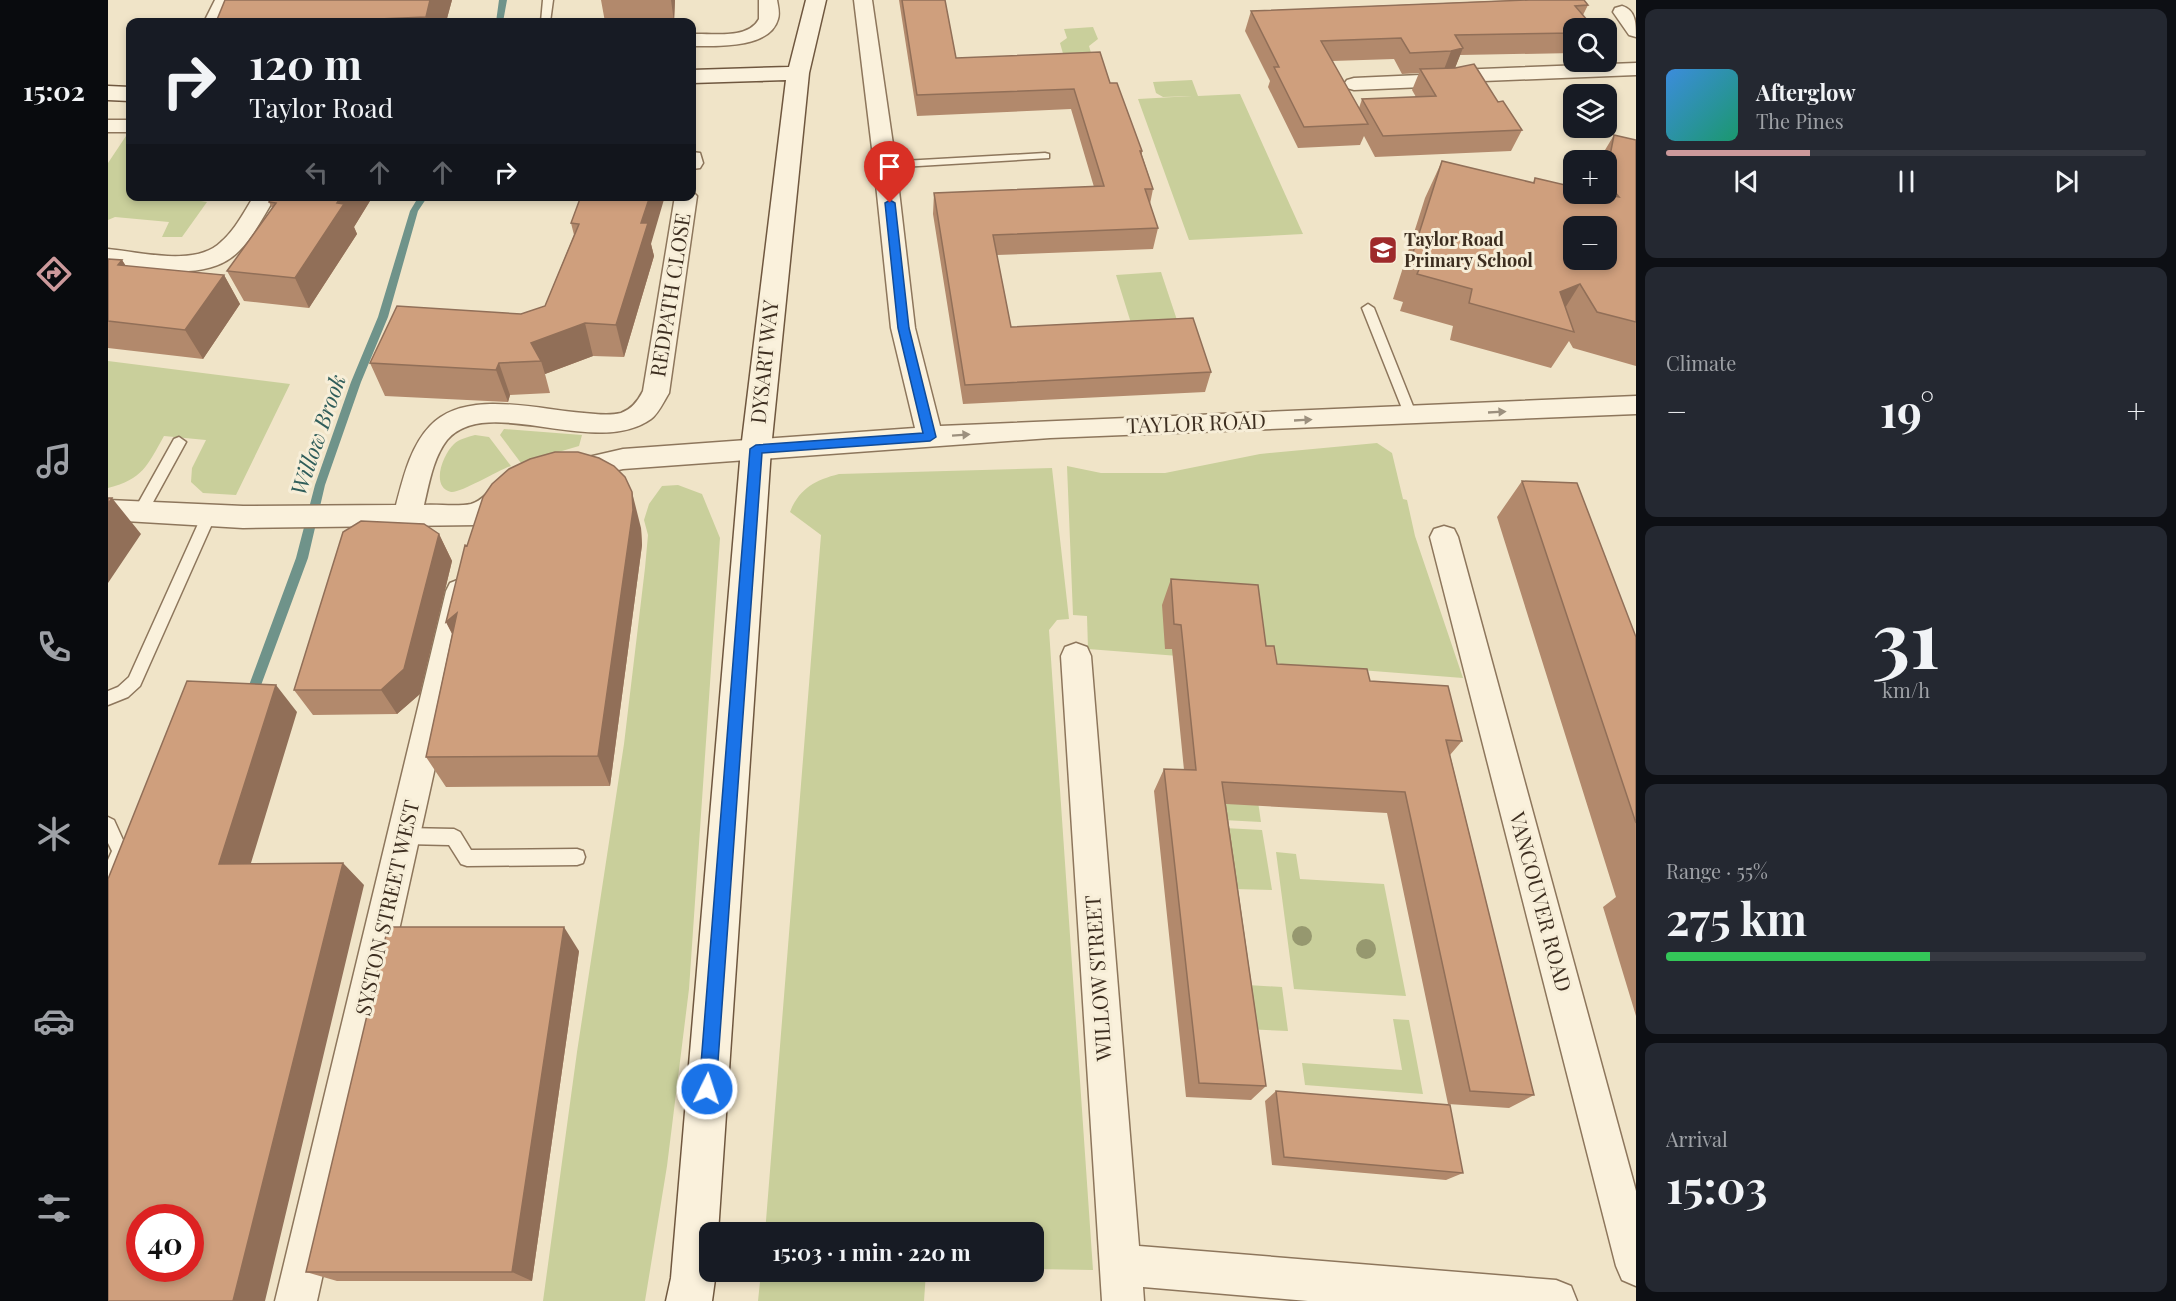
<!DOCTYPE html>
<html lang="en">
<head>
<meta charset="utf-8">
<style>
	:root { --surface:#171b24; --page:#242831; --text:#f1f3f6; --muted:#9ea1a6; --line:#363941; --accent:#cc999b }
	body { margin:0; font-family:"Playfair Display",serif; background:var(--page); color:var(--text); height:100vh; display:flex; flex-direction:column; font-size:22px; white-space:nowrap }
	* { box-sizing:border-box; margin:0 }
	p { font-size:20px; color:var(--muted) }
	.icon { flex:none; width:33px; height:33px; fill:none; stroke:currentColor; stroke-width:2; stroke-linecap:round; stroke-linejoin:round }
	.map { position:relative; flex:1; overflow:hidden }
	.sheet { display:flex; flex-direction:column; gap:9px; padding:9px; background:#0d0f14; width:540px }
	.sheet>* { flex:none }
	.guide { position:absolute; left:18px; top:18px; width:570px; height:183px; border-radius:12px; box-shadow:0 3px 9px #0003; background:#171b24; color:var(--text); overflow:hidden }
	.controls { position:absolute; left:1455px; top:18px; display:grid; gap:12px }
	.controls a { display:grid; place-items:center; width:54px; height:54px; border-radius:12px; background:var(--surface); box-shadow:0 3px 9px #0003; font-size:30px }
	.speed { position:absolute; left:18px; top:1204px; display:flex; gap:12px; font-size:30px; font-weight:700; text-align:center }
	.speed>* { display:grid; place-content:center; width:78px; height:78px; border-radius:50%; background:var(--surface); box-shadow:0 3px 9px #0003; line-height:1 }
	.speed .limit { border:9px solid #d22; background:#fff; color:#111 }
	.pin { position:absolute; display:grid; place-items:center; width:51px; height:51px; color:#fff; margin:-62px -26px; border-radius:50% 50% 50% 0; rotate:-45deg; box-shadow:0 0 6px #0007 }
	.pin .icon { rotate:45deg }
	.me { position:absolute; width:66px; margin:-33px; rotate:4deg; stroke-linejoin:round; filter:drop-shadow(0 0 4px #0008) }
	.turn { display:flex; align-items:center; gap:21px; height:126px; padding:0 24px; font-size:27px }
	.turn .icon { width:78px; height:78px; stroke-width:2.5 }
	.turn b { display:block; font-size:42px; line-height:51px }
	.lanes { display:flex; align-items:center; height:57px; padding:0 24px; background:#0003; justify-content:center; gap:30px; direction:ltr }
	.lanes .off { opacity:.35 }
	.big { font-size:45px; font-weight:700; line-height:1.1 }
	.sheet .tile { flex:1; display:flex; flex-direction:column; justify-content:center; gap:9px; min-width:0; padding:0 21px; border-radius:12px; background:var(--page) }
	.sheet .dial { align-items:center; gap:0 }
	.dial b { font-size:78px; line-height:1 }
	.song { display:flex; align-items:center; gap:18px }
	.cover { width:72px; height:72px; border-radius:9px; background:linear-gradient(135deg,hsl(210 70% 55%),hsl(160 70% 35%)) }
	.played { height:6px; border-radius:3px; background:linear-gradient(90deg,var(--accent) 30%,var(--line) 30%) }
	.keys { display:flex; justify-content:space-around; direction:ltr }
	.heat { display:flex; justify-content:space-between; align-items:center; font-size:33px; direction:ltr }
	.charge { height:9px; border-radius:4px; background:linear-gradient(90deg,#34c759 55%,var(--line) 0) }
	.trip { position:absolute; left:591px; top:1222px; width:345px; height:60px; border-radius:12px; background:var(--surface); box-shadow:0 3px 9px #0003; font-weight:700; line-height:60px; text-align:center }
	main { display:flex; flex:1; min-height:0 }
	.tab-bar { display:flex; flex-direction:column; width:108px; justify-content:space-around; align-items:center; background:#090b0e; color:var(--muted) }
	.tab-bar .icon { width:42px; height:42px }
	.tab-bar .active { color:var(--accent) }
	.tab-bar b { font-size:27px; color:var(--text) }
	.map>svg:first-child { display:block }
	.green { fill:#c9cf9b }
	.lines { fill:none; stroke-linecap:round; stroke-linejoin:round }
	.stream { fill:#6f938a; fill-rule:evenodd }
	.lane-casing { stroke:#8d765c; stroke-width:3 }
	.street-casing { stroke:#8d765c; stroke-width:3 }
	.secondary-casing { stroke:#6f573f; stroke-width:3 }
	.lane { fill:#faf1dc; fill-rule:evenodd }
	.street { fill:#faf1dc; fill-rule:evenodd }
	.secondary { fill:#faf1dc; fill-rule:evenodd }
	.tree { fill:#96986f }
	.wall { fill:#b2896c; fill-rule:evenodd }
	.shaded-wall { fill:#916f58 }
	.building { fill:#cf9f7d; stroke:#916f58; stroke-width:1.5; fill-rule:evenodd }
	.oneway { fill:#9c907e }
	.route { fill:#1a73e8; stroke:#114b97; stroke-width:1.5 }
	.labels { text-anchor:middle; stroke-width:6; stroke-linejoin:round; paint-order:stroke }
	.far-poi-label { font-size:18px; font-weight:bold; fill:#3d2e20; stroke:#f7eed8; text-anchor:start }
	.street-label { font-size:21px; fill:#3d2e20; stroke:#f7eed8 }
	.water-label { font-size:22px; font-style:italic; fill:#2f5d5a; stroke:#f7eed8 }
</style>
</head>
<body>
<main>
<nav class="tab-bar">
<b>15:02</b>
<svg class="icon active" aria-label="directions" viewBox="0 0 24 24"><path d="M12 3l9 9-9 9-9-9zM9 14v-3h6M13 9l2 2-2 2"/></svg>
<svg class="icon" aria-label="music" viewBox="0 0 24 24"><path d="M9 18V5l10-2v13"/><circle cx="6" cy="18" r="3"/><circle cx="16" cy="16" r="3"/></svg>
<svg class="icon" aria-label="phone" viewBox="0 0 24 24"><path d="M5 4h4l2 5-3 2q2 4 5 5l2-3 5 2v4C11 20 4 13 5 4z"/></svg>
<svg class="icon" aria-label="climate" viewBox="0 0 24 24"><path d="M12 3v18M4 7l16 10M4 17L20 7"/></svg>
<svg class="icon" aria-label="car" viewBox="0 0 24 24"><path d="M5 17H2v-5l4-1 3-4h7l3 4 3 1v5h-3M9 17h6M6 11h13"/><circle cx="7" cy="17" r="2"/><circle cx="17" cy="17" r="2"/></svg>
<svg class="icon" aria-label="filters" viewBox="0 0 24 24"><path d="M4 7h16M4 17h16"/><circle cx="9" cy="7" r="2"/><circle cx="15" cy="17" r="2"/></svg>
</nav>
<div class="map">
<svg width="1528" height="1301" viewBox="0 0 1528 1301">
	<rect width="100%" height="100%" fill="#f0e4c8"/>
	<path class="green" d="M 985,27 L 990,39 L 981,46 L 984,56 L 956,57 L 952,43 L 959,38 L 956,29 Z
		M 1084,80 L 1090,96 L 1132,94 L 1195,234 L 1081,240 L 1030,99 L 1084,96 L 1055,97 L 1048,93 L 1045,82 Z
		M 22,130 L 22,196 L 69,197 L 99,202 L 74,237 L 54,237 L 61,222 L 7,217 L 0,220 L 0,163 Z
		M 1053,272 L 1069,320 L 1023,323 L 1008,275 Z
		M 0,361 L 182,384 L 128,495 L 95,493 L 83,482 L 84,468 L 98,440 L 56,436 C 39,466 35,479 0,488 Z
		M 396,429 L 474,435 L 471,446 L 413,463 L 392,435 Z
		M 367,435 L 381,437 L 403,466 C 391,470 351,494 343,492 C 322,487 335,454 346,444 C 351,439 360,437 367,435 Z
		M 1269,443 L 1284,453 L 1295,499 L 1299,500 L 1307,536 L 1355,678 L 980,649 L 979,616 L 965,615 L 959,466 L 993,473 L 1057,473 L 1152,454 Z
		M 944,468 L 961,619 L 949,620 L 941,630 L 985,1270 L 926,1269 L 926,1233 L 657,1233 L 713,535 L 682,512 C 691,489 707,480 731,474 Z
		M 570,485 L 594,494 L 612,538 L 581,989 L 559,1166 L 537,1301 L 435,1301 L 469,1052 L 516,744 L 537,568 L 540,535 L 536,520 L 541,504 L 554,486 Z
		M 1136,781 L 1148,788 L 1153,822 L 1115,820 L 1113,808 Z
		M 1116,828 L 1154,830 L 1164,890 L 1126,889 Z
		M 1168,852 L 1188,854 L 1192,879 L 1276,884 L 1298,996 L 1186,989 Z
		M 1139,985 L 1174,987 L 1180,1031 L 1136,1029 Z
		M 1285,1019 L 1301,1020 L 1315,1094 L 1197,1085 L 1194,1063 L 1294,1070 Z
		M 653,1272 L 818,1272 L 816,1301 L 650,1301 Z"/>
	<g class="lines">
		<path class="stream" d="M 391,0 L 399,0 L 395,22 L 388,22 Z
			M 311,196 L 320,196 L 310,211 L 280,317 L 253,382 L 217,485 L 200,558 L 152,688 L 150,692 L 146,693 L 142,692 L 140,688 L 188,558 L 207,485 L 243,382 L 270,317 L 302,211 Z"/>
		<g class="lane-casing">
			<path id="lane" d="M 435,0 L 445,0 L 442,22 L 433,22 Z
				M 937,153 L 941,154 L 941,158 L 777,168 L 772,165 L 777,162 Z
				M 1260,304 L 1266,308 L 1309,416 L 1308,419 L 1303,421 L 1297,416 L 1254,308 Z
				M 71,437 L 78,442 L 38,515 L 28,515 L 26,511 L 28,507 L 66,439 Z
				M 101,510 L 108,515 L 32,686 L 20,697 L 0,705 L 0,691 L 10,687 L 21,677 L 94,515 Z
				M 0,817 L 6,820 L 20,851 L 6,887 L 0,889 L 0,860 L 4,851 L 0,843 Z
				M 297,828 L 346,829 L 352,832 L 363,850 L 469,849 L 475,851 L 477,857 L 475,863 L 469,865 L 359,866 L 353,864 L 341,845 L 297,844 L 291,841 L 289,836 L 291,831 Z"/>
		</g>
		<g class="street-casing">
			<path id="street" d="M 107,0 L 125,0 L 114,22 L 96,22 Z
				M 651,0 L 669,0 C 670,6 672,13 670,19 C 662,49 608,46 584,46 L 584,34 C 603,33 640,40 651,19 Z
				M 746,0 L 764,0 L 788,165 L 807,328 L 832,426 L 1528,396 L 1528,414 L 942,438 L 515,469 L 460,481 L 450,478 L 447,471 L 450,464 L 515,449 L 807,428 L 783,328 L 766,165 Z
				M 1514,6 C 1528,10 1528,24 1528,37 L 1521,35 L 1505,12 L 1507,8 Z
				M 1528,63 L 1528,75 L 1351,82 L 1338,86 L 1246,90 L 1239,88 L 1236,84 L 1239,80 L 1246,78 L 1335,74 L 1348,70 Z
				M 0,120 L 22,120 L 22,132 L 0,132 Z
				M 584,152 L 592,153 L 595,163 L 592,168 L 584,169 Z
				M 584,191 L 589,196 L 561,393 C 556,401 550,414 543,419 C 487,459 379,393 339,440 C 325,458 321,484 316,505 C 330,504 349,507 363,504 C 382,499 384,475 413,484 L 417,491 C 412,499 381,521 371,525 L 135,528 L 0,520 L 0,500 L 135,506 L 288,505 C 295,479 302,447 322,426 C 357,388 431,410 476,413 C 488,414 501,416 513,413 C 524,409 530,401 535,391 L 567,196 L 584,196 Z
				M 146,196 L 168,196 C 156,215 146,236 131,251 C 99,284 40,268 0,263 L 0,249 C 32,252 88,267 113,242 C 127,230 136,212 146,196 Z
				M 1336,526 L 1346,529 L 1350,537 L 1528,1191 L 1528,1286 L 1514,1280 L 1508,1266 L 1322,537 L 1326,529 Z
				M 352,579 L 362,583 L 366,591 L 209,1301 L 167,1301 L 338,591 L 342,583 Z
				M 968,643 L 979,647 L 983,656 L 1031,1246 L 1448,1280 L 1463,1286 L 1469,1301 L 1200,1301 L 1035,1287 L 1036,1301 L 994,1301 L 953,656 L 957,647 Z"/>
		</g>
		<g class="secondary-casing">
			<path id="secondary" d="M 698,0 L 718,0 L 701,73 L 663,449 L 610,1233 L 602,1233 L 602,1272 L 608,1272 L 604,1301 L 558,1301 L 563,1278 L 633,449 L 678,80 L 584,83 L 584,70 L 681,67 Z
				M 0,86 L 22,87 L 22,101 L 0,100 Z"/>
		</g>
		<use href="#lane" class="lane"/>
		<use href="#street" class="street"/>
		<use href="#secondary" class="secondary"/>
	</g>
	<g class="tree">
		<circle cx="1194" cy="936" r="10"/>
		<circle cx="1258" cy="949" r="10"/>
	</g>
	<path class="wall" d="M 344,0 L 338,22 L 108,22 Z
		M 493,0 L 567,0 L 566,22 L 497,22 Z
		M 791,0 L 837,0 L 848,58 L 1002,83 L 1034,151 L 1034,155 L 1045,189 L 1042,204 L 1050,228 L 1045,249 L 889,255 L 903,327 L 1103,372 L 1097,392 L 855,404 L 825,214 L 826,193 L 986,187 L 963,109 L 809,116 Z
		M 1407,0 L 1476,0 L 1480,5 L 1475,15 L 1466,28 L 1466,53 L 1352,55 L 1347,68 L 1390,102 L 1414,130 L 1403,151 L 1267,157 L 1256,136 L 1252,145 L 1190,148 L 1160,87 L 1162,81 L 1137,31 L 1143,11 ZM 1286,59 L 1294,74 L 1311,73 L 1304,90 L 1308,97 L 1254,99 L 1251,108 L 1224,61 Z
		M 1506,135 L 1528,140 L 1528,366 L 1465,348 L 1461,341 L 1443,368 L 1342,340 L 1345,326 L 1292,311 L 1295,302 L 1285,299 L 1317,198 L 1334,161 L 1425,183 L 1427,178 L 1466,194 L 1498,194 L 1498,160 L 1491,160 Z
		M 164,196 L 265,196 L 246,227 L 249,234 L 201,308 L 136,301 L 119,271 L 164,208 L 161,202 Z
		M 473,196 L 543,244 L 546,256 L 516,357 L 485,356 L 437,374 L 442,393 L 402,395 L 400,402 L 277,396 L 262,363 L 437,306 L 466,235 L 463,223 Z
		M 0,259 L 14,260 L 18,266 L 116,275 L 132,304 L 95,359 L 0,348 Z
		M 1414,481 L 1528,637 L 1528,1016 L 1495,907 L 1508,897 L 1389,517 Z
		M 533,528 L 534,545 L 502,786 L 338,787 L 318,757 L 344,634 L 338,622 L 359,546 Z
		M 331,534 L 344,561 L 312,694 L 289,714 L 205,715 L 186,690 Z
		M 1063,579 L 1158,646 L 1169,664 L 1262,681 L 1354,741 L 1342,755 L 1426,1095 L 1401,1108 L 1340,1104 L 1279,813 L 1118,804 L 1158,1086 L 1143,1100 L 1078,1097 L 1046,791 L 1056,769 L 1076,770 L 1064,649 L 1057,649 L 1054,605 Z
		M 471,951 L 424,1281 L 229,1281 L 198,1272 Z
		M 1168,1091 L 1355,1173 L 1338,1180 L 1164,1165 L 1157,1101 Z"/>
	<path class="shaded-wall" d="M 322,0 L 344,0 L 338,22 L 319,22 L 318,17 Z
		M 563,0 L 567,0 L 566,22 Z
		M 1355,48 L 1347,68 L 1335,72 L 1343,51 Z
		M 234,196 L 265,196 L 246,227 L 249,234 L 201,308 L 187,278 Z
		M 542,196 L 557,196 L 543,244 L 546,256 L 516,357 L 508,325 L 533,223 Z
		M 14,260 L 32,289 L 10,265 Z
		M 116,275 L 132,304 L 95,359 L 77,330 Z
		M 1472,284 L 1449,321 L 1452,292 Z
		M 477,323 L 485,356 L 437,374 L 433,361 L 423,343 Z
		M 391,363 L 402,395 L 400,402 L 388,370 Z
		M 524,492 L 533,528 L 534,545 L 502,786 L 490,756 Z
		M 4,498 L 33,534 L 0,583 L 0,504 Z
		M 331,534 L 344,561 L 312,694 L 289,714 L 273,690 Z
		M 349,613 L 356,656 L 338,622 Z
		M 168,685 L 189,712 L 136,886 L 111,864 Z
		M 235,863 L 256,885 L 157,1301 L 125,1301 Z
		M 456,927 L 471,951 L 424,1281 L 404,1272 Z"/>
	<path class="building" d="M 117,0 L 322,0 L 318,17 L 247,20 L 246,22 L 108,22 Z
		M 794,0 L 837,0 L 848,58 L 992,52 L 1002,83 L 1009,83 L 1034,151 L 1032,151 L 1045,189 L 1037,189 L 1050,228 L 885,235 L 903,327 L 1085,318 L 1103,372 L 857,385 L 826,193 L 996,186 L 966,89 L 809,95 Z
		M 1421,0 L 1476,0 L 1480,5 L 1467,6 L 1486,28 L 1466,28 L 1466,33 L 1347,35 L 1355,48 L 1343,51 L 1302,53 L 1293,38 L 1213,41 L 1260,124 L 1196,127 L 1166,67 L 1171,67 L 1143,11 Z
		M 1366,64 L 1390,102 L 1395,101 L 1414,130 L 1275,136 L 1254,99 L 1328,96 L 1312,69 L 1347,68 Z
		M 1506,135 L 1528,140 L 1528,322 L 1489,312 L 1472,284 L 1452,292 L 1466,332 L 1361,303 L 1364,289 L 1309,274 L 1313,265 L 1302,262 L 1334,161 L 1426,183 L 1427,178 L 1466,187 L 1466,194 L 1494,194 L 1511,197 L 1498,181 L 1498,176 ZM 1466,226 L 1498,226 L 1498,260 L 1466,260 Z
		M 164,196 L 234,196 L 229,203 L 236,204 L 187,278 L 119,271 L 168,203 L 161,202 Z
		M 473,196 L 542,196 L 533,223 L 540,223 L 508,325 L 477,323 L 423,343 L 433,361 L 391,363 L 388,370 L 262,363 L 289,306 L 413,314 L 437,306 L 471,224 L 463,223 Z
		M 0,259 L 14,260 L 10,265 L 116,275 L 77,330 L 0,321 Z
		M 447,452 L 470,452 L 491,458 L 506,466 L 517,477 L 524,492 L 525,510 L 490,756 L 318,757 L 349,613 L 338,622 L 357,545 L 359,546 L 375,497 L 384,484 L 401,469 L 422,459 Z
		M 1414,481 L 1469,483 L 1528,637 L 1528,823 Z
		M 0,498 L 4,498 L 0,504 Z
		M 253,521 L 316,524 L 331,534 L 296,669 L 273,690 L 186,690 L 235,532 Z
		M 1063,579 L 1150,585 L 1158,646 L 1166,646 L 1169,664 L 1259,669 L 1262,681 L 1340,686 L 1354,741 L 1338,740 L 1426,1095 L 1362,1091 L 1297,792 L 1114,782 L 1158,1086 L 1091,1083 L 1056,769 L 1088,770 L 1073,625 L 1066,624 Z
		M 79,681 L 168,685 L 111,864 L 235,863 L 125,1301 L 0,1301 L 0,879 ZM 32,1218 L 82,1218 L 82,1269 L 32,1269 Z
		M 280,927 L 456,927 L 404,1272 L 198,1272 Z
		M 1168,1091 L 1342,1105 L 1355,1173 L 1176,1157 Z"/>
	<defs><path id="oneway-solid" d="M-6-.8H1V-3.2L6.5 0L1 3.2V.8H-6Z" transform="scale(1.5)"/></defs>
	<g class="oneway">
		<use href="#oneway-solid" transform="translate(1389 412) rotate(-3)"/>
		<use href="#oneway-solid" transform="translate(1195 420) rotate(-3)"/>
		<use href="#oneway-solid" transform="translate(853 435) rotate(-4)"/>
	</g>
	<path class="route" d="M 782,200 L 787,203 L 801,328 L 828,437 L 822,441 L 654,453 L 608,1089 L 605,1095 L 599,1097 L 593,1095 L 591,1089 L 642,449 L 648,445 L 815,433 L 790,328 L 777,203 Z"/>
	<defs>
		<g id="school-square" transform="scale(1.5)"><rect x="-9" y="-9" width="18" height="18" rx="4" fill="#9e2a2b" stroke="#f7eed8"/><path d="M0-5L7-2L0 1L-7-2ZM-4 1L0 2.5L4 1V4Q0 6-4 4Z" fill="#fff"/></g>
	</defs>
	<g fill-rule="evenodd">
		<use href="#school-square" x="1275" y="250"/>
	</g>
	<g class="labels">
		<g class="far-poi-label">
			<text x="1296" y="246">Taylor Road<tspan x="1296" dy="21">Primary School</tspan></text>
		</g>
		<g class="street-label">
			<text transform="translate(563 295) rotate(-81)" y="7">REDPATH CLOSE</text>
			<text transform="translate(657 362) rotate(-84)" y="7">DYSART WAY</text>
			<text transform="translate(1088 424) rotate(-2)" y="7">TAYLOR ROAD</text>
			<text transform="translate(1432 902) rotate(75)" y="7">VANCOUVER ROAD</text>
			<text transform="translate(280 908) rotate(-77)" y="7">SYSTON STREET WEST</text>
			<text transform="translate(991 978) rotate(-94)" y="7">WILLOW STREET</text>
		</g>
		<g class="water-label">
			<text transform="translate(210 435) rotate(-71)" y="8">Willow Brook</text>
		</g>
	</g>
</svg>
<div class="controls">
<a><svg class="icon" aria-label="search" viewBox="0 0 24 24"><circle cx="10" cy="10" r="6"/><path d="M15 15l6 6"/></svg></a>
<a><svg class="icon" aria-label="layers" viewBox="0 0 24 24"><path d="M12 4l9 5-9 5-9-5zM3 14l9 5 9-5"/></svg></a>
<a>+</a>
<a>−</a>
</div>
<div class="speed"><div class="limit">40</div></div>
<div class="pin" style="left:782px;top:203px;background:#d93025"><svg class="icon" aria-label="arrive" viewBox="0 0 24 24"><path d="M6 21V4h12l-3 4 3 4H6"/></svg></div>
<svg class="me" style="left:599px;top:1089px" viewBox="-20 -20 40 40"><circle r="17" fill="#1a73e8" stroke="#fff" stroke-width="3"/><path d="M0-11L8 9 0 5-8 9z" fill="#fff"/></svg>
<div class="trip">15:03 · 1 min · 220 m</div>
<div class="guide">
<div class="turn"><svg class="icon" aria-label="right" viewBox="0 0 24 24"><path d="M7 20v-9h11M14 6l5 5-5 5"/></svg><div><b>120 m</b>Taylor Road</div></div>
<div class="lanes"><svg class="icon off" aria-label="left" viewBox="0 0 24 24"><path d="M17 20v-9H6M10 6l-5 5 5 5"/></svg><svg class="icon off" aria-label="ahead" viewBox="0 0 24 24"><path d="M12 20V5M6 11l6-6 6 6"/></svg><svg class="icon off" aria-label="ahead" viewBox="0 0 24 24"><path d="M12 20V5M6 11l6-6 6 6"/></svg><svg class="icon" aria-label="right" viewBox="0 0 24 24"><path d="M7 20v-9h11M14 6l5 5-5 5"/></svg></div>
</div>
</div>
<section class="sheet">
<div class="tile">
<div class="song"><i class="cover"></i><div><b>Afterglow</b><p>The Pines</p></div></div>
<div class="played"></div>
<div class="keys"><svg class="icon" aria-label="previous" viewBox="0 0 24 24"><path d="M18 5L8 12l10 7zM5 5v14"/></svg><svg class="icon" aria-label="pause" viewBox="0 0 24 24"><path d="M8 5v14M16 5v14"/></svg><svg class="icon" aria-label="next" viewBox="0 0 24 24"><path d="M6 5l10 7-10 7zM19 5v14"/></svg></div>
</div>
<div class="tile"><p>Climate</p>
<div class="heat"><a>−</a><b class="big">19°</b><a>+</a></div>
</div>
<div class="tile dial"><b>31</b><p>km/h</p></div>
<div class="tile"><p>Range · 55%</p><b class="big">275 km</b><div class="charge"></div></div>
<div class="tile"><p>Arrival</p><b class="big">15:03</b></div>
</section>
</main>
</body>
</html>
